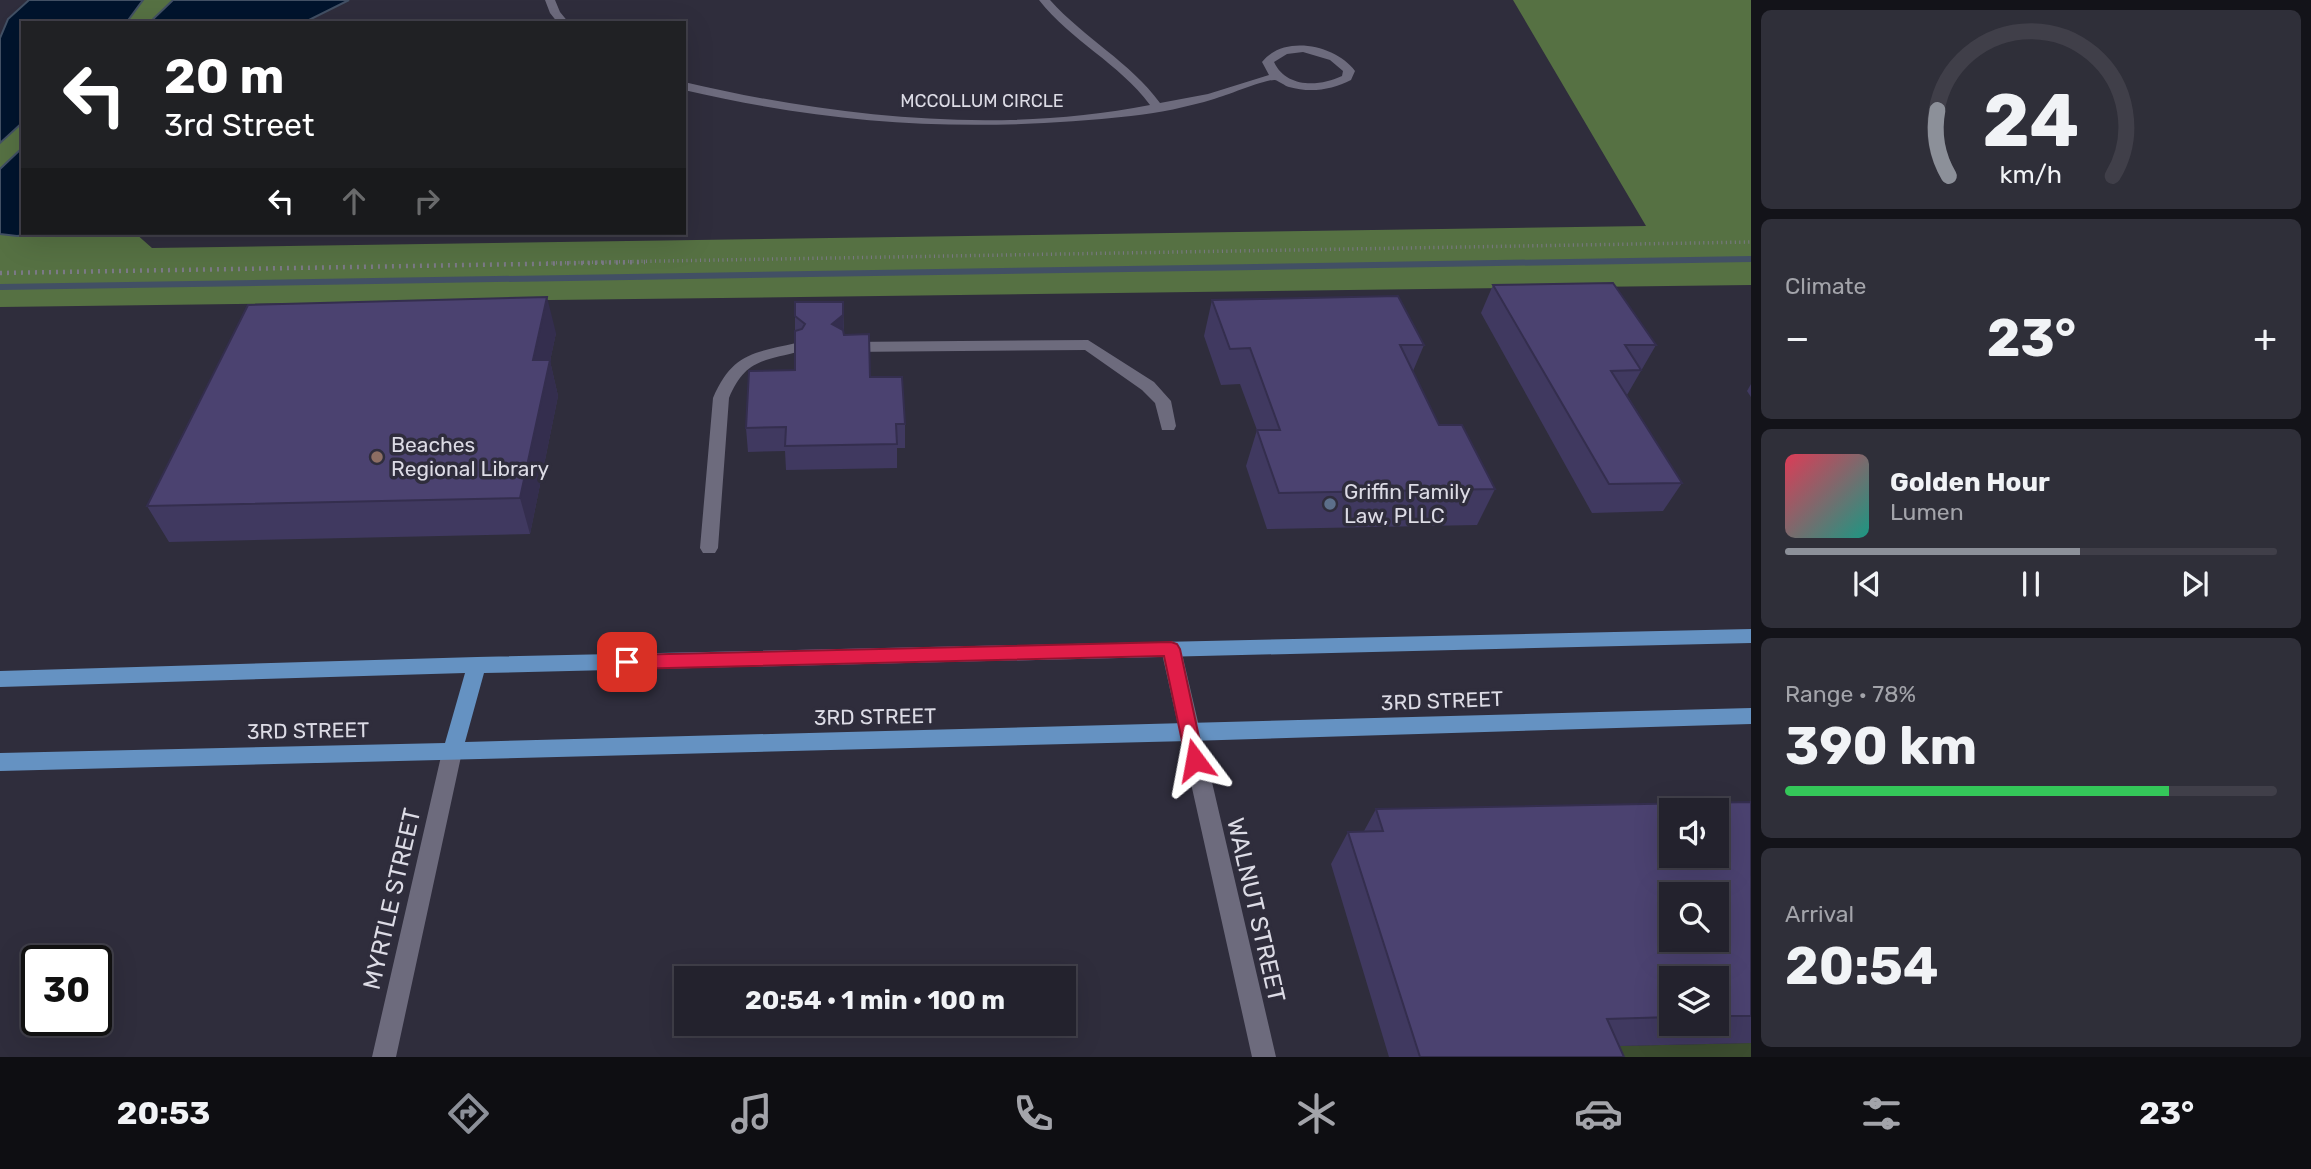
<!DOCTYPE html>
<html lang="en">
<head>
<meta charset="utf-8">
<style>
	:root { --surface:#23222d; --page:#2f2f39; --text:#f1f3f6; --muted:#a3a4aa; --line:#403f49; --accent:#8c9099 }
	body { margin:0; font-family:Rubik,sans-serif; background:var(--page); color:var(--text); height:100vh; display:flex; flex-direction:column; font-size:26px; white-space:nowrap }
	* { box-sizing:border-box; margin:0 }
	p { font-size:23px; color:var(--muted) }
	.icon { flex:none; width:38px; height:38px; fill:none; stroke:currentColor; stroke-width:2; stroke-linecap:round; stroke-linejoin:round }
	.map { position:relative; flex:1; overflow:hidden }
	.side { display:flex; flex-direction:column; gap:10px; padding:10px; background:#131319; width:560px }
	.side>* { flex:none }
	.top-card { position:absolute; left:21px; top:21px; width:665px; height:214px; border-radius:0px; box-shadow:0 7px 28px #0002,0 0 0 2px var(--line); background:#202124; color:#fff; overflow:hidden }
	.tools { position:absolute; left:1659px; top:798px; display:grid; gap:14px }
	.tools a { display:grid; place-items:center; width:70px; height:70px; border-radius:0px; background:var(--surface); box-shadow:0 7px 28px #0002,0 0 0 2px var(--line); font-size:35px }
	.speed { position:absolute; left:21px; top:945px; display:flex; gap:14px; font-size:35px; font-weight:700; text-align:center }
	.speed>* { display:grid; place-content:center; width:91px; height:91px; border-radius:50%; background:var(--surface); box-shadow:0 7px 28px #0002,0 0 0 2px var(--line); line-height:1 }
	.speed .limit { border:4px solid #111; border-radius:10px; background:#fff; color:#111 }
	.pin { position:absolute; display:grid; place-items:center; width:60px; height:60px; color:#fff; margin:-30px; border-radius:14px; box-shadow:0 4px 10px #0006 }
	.me { position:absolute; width:77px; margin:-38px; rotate:347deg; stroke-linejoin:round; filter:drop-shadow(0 0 5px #0008) }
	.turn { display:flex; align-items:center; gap:24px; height:147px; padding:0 28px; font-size:32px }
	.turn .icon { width:91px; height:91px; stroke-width:2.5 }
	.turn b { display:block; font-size:49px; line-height:60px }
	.lanes { display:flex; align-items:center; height:66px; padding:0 28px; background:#0003; justify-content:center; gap:35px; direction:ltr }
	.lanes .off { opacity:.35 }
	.big { font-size:52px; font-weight:700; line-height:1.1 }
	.side .widget { flex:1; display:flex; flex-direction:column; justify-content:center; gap:10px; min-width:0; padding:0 24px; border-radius:10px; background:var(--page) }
	.side .dial { align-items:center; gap:0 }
	.dial svg { height:182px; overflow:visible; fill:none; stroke:var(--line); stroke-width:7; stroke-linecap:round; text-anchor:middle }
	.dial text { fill:var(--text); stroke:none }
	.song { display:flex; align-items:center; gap:21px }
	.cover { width:84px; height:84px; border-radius:10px; background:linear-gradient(135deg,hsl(350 70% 55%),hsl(170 70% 35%)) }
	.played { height:7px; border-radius:4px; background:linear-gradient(90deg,var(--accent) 60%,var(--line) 60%) }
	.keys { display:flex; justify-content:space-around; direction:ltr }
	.heat { display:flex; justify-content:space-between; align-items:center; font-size:38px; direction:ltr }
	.charge { height:10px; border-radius:5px; background:linear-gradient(90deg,#34c759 78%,var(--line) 0) }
	.trip { position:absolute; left:674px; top:966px; width:402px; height:70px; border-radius:0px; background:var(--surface); box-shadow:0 7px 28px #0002,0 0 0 2px var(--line); font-weight:700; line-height:70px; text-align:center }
	.tab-bar { display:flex; height:112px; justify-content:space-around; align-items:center; background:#0e0e12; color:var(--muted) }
	.tab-bar .icon { width:49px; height:49px }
	.tab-bar .on { color:var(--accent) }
	.tab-bar b { font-size:32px; color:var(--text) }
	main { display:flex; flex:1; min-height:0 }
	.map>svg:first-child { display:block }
	.green { fill:#3b4c2f }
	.forest { fill:#567143 }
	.water { fill:#00142d; stroke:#425064; stroke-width:2 }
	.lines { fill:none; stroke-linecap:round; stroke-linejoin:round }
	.stream { fill:#425064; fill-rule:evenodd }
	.path-far1 { stroke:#7b7986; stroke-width:3.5; stroke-dasharray:1 3.5; stroke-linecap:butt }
	.path { stroke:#7b7986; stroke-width:4.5; stroke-dasharray:2 5; stroke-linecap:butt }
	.service { fill:#6d6b7d; fill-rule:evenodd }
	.minor { fill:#6d6b7d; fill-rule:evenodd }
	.primary { fill:#6592c2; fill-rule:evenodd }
	.wall { fill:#403960; fill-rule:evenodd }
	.shaded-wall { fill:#342e4e }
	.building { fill:#4b4270; stroke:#342e4e; stroke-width:2; fill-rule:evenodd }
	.route { fill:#e11d48; stroke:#92132f; stroke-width:2 }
	.education-dot { fill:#8d6e63; stroke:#2f2d3c; stroke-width:2.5 }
	.service-dot { fill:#5c6f8a; stroke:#2f2d3c; stroke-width:2.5 }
	.labels { text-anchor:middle; stroke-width:7; stroke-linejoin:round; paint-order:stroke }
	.far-street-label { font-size:18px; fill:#dcdbe5; stroke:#2f2d3c }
	.poi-label { font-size:21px; fill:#dcdbe5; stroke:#2f2d3c; text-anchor:start }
	.street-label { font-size:21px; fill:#dcdbe5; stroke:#2f2d3c }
	.near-street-label { font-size:24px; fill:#dcdbe5; stroke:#2f2d3c }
</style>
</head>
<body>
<main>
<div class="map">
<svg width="1751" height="1057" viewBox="0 0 1751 1057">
	<rect width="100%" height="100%" fill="#2f2d3c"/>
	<path class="green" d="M 1751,1043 L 1751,1057 L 1620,1057 L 1616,1046 Z"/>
	<path class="forest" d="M 143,0 L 173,0 L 149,23 L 126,23 Z
		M 1513,0 L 1751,0 L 1751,285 L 0,307 L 0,234 L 17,236 L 42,233 L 135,233 L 152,248 L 1646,226 Z
		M 23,122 L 23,147 L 0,169 L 0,143 Z"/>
	<path class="water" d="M 29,0 L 143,0 L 126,23 L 23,23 L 23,122 L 0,143 L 0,38 L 8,19 Z
		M 173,0 L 349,0 L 303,23 L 149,23 Z
		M 23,147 L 23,233 L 42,233 L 17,236 L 0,234 L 0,169 Z"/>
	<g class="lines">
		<path class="stream" d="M 1751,256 L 1751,262 L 0,290 L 0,284 Z"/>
		<path class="path-far1" d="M 547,263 L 1751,242"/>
		<path class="path" d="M 0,273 L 645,262"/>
		<path class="service" d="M 1088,340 L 1154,382 L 1171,401 L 1176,426 L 1174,430 L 1162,430 L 1155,403 L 1142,390 L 1085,350 L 846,352 L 838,347 L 846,342 Z
			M 796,343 L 804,348 L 801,351 C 764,361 745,359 729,398 L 718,548 L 715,553 L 703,553 L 700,548 L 713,398 C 732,354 752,353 796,343 Z"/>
		<path class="minor" d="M 545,0 L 555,0 L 560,12 L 569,23 L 558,23 L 550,13 Z
			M 1039,0 L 1050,0 C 1084,38 1130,62 1160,103 L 1208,94 L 1269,75 L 1262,62 C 1284,34 1336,45 1355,71 L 1351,80 C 1332,90 1310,93 1289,87 C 1285,86 1279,81 1275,80 C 1266,79 1226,96 1214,99 C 1188,107 1158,113 1131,116 C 974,133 838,126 684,90 L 684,82 C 833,117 998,135 1150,105 C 1119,63 1071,41 1039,0 ZM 1303,52 L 1330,60 L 1343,71 L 1342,76 C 1319,87 1286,88 1274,62 L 1287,54 Z
			M 1171,641 L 1178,644 L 1181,649 L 1276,1057 L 1252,1057 L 1161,649 L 1164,644 Z
			M 452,743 L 459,746 L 462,752 L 396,1057 L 372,1057 L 442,752 L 445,746 Z"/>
		<path class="primary" d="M 1751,629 L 1751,643 L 484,673 L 465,742 L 1751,708 L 1751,724 L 1189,741 L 0,771 L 0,753 L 445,743 L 465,673 L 0,687 L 0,671 L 477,657 Z"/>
	</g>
	<path class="wall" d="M 1493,285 L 1656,345 L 1627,395 L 1682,483 L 1663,511 L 1592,513 L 1481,313 Z
		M 1212,300 L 1424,345 L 1413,371 L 1439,425 L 1495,489 L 1477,525 L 1267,529 L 1246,466 L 1257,430 L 1240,384 L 1221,385 L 1204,336 Z
		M 843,302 L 844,335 L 870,377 L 905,424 L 905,448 L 897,448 L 897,468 L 786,470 L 785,451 L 748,452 L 746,428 L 795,370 L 795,316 Z
		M 556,333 L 550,361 L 558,396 L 530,534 L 169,542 L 147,506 Z
		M 1751,384 L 1751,397 L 1747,391 Z
		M 1751,802 L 1751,1043 L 1619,1046 L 1624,1057 L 1389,1057 L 1331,864 L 1348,832 L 1364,831 L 1376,809 ZM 1671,978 L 1717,978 L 1717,1024 L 1671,1024 Z"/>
	<path class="shaded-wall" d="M 547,297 L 556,333 L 550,361 L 558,396 L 530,534 L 520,498 L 533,360 Z
		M 843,315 L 844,339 L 832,324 Z"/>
	<path class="building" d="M 1613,283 L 1656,345 L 1625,345 L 1641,370 L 1611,371 L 1682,483 L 1609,484 L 1493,285 Z
		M 1398,296 L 1424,345 L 1400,345 L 1439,425 L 1462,425 L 1495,489 L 1279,493 L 1257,430 L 1280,430 L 1250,348 L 1230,349 L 1212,300 Z
		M 547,297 L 533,360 L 550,360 L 520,498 L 147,506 L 248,305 Z
		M 795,302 L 843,302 L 843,315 L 832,324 L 843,330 L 844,335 L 869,334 L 870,377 L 902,377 L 905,424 L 896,424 L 897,444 L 785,446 L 786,427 L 746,428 L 749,371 L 795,370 L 795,331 L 802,329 L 805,324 L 795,316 Z
		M 1751,802 L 1751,1016 L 1717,1016 L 1717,978 L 1671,978 L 1671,1017 L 1607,1019 L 1624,1057 L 1420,1057 L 1348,832 L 1383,831 L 1376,809 ZM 1671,810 L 1717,810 L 1717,856 L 1671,856 ZM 1671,894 L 1717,894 L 1717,940 L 1671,940 Z"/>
	<path class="route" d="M 1171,642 L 1177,644 L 1180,649 L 1204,760 L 1202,766 L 1195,768 L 1188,766 L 1186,760 L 1164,656 L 627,669 L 621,667 L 619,662 L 621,657 L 627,655 Z"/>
	<circle class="education-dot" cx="377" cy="457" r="7"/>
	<circle class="service-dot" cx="1330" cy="504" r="7"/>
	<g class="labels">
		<g class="far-street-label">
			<text x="982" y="107">MCCOLLUM CIRCLE</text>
		</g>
		<g class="poi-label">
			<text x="391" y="452">Beaches<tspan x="391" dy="24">Regional Library</tspan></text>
			<text x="1344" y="499">Griffin Family<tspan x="1344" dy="24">Law, PLLC</tspan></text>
		</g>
		<g class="street-label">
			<text transform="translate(1442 701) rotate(-2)" y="7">3RD STREET</text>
			<text transform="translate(875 717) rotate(-1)" y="7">3RD STREET</text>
			<text transform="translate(308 731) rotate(-1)" y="7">3RD STREET</text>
		</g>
		<g class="near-street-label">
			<text transform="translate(392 899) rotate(-77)" y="8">MYRTLE STREET</text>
			<text transform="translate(1256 910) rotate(77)" y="8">WALNUT STREET</text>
		</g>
	</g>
</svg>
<div class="tools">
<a><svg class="icon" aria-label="sound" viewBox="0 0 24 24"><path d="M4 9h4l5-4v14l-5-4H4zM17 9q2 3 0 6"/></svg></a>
<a><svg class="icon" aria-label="search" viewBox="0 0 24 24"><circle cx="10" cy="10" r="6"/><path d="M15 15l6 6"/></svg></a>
<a><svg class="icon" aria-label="layers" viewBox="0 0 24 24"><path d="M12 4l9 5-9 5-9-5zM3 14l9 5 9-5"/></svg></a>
</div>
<div class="speed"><div class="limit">30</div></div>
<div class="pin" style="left:627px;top:662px;background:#d93025"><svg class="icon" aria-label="arrive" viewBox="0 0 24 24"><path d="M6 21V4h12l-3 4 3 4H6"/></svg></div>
<svg class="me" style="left:1195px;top:760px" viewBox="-20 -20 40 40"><path d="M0-17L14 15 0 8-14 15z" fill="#e11d48" stroke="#fff" stroke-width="4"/></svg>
<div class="trip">20:54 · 1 min · 100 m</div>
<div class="top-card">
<div class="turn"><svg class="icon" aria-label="left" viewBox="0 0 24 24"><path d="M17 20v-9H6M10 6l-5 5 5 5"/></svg><div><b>20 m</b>3rd Street</div></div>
<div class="lanes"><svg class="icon" aria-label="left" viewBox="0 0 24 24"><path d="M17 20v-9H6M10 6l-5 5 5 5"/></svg><svg class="icon off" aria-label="ahead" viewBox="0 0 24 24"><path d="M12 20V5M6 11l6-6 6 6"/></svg><svg class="icon off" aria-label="right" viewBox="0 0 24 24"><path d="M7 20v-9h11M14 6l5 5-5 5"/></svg></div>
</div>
</div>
<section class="side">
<div class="widget dial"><svg viewBox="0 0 100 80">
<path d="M14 69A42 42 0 1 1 86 69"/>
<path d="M14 69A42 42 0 0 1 9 40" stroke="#8c9099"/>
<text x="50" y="56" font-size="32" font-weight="700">24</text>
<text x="50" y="72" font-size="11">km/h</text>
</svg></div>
<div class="widget"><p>Climate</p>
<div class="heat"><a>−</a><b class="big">23°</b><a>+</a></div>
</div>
<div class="widget">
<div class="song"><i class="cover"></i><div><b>Golden Hour</b><p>Lumen</p></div></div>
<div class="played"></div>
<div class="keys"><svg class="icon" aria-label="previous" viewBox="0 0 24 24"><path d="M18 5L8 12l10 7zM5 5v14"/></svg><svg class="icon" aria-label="pause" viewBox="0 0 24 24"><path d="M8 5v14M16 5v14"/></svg><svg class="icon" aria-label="next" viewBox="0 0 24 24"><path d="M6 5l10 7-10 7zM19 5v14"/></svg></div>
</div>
<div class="widget"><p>Range · 78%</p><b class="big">390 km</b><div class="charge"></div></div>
<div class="widget"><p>Arrival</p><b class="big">20:54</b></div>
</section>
</main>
<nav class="tab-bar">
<b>20:53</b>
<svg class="icon on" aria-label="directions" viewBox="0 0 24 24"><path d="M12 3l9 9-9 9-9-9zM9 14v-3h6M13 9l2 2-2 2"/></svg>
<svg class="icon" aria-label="music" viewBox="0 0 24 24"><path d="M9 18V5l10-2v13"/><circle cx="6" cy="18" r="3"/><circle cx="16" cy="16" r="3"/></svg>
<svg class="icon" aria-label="phone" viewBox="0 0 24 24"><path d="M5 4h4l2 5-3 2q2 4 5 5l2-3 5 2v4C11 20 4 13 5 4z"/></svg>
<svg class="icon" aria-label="climate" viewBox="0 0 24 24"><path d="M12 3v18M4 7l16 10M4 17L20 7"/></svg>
<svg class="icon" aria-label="car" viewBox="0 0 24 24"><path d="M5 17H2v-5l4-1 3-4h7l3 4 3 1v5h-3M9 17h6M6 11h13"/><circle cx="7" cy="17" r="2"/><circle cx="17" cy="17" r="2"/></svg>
<svg class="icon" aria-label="filters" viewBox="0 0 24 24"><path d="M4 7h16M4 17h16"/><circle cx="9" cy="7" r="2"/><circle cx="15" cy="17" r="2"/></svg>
<b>23°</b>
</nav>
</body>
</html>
